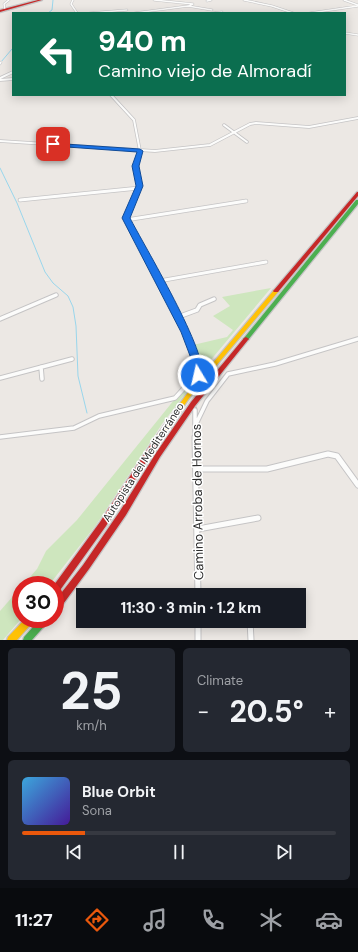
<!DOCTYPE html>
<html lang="en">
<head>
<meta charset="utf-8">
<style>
	:root { --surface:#171b24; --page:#242831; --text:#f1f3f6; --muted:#9ea1a6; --line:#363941; --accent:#ea580c }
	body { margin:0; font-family:"DM Sans",sans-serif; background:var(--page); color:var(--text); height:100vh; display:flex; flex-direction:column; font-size:15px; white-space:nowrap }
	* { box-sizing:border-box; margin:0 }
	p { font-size:13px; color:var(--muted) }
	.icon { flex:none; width:22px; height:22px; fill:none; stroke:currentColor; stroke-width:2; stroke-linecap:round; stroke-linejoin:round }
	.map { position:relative; height:640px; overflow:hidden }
	.details { display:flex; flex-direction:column; gap:8px; padding:8px; background:#0d0f14; flex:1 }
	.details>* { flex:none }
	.hud { position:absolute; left:12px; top:12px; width:334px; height:84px; border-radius:0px; box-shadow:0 2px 10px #0003; background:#0b6e4f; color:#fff; overflow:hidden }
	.speed { position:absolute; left:12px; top:576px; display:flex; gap:8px; font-size:20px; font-weight:700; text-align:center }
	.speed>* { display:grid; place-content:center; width:52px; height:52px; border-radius:50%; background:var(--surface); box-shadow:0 2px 10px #0003; line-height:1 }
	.speed .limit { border:6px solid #d22; background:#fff; color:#111 }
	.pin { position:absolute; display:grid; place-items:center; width:34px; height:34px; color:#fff; margin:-17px; border-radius:8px; box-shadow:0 2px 6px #0006 }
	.me { position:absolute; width:44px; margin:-22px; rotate:351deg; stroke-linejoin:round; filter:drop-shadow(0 0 3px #0008) }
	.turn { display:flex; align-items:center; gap:14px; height:84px; padding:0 20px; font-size:18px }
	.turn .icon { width:52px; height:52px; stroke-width:2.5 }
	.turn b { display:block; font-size:28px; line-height:34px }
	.big { font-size:30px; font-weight:700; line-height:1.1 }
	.details .tile { flex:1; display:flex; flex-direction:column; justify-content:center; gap:6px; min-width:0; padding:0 14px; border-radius:6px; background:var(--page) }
	.details .dial { align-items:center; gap:0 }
	.dial b { font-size:52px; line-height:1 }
	.song { display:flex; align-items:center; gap:12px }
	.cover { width:48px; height:48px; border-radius:6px; background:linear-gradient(135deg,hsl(200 70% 55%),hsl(260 70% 35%)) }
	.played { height:4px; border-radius:2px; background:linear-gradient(90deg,var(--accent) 20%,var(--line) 20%) }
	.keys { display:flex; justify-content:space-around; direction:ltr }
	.heat { display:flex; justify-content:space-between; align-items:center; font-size:22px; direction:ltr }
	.details .tiles { flex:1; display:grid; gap:8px; grid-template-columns:1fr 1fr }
	.tile:last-child { grid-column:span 2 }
	.trip { position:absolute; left:76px; top:588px; width:230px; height:40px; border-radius:0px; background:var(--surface); box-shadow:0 2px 10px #0003; font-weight:700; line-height:40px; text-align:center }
	.menu { display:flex; height:64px; justify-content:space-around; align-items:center; background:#090b0e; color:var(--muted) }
	.menu .icon { width:28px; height:28px }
	.menu .active { color:var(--accent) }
	.menu b { font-size:18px; color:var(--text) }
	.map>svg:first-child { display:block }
	.green { fill:#cee6be }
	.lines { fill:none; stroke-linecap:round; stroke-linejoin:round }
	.stream { stroke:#99d6ec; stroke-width:1 }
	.street-tunnel { stroke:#c6c3c0; stroke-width:3.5; stroke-dasharray:3.5 2; stroke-linecap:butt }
	.street-far4-casing { stroke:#c5c4c5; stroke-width:2.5 }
	.street-far3-casing { stroke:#c5c4c5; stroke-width:3.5 }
	.street-far2-casing { stroke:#c5c4c5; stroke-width:4.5 }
	.street-far1-casing { stroke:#c5c4c5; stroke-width:5.5 }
	.street-casing { stroke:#c5c4c5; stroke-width:7 }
	.fast-casing { stroke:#c5c4c5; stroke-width:2.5 }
	.slow-casing { stroke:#c5c4c5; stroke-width:2.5 }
	.jam-casing { stroke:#c5c4c5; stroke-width:2.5 }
	.street-far4 { stroke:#fcfcfb; stroke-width:1.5 }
	.street-far3 { stroke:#fcfcfb; stroke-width:2 }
	.street-far2 { stroke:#fcfcfb; stroke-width:3 }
	.street-far1 { stroke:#fcfcfb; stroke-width:3.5 }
	.street { stroke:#fcfcfb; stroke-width:5 }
	.fast { fill:#4caf50; fill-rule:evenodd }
	.slow { fill:#ffc107; fill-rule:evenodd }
	.jam { fill:#c62828; fill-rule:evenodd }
	.route { fill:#1a73e8; stroke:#114b97 }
	.labels { text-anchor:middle; stroke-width:3; stroke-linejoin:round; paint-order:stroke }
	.street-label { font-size:11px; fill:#2e2e2e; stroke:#fff }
	.near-street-label { font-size:13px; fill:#2e2e2e; stroke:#fff }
</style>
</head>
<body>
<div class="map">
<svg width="358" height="640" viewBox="0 0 358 640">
	<rect width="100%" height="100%" fill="#ece8e4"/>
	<path class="green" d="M 271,288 L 199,374 L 198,362 L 193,345 L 227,337 L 233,330 L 213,316 L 230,306 L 222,297 Z
		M 195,376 L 195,381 L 162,424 L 96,525 L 49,585 L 23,585 L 37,569 L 46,551 L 77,520 L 174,400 L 190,384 L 192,377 Z
		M 21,587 L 21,619 L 3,640 L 0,640 L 0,611 Z"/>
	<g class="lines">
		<path class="stream" d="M 48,13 L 52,10 L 53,0
			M 1,62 L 12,49
			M 0,168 L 17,203 L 45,272 L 53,283 L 68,296 L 73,307 L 76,326 L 78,376 L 87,413"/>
		<path class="street-tunnel" d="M 195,410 L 198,375"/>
		<g class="street-far4-casing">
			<path id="street-far4" d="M 73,0 L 71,4 L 77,13
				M 154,0 L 193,4 L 189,6
				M 244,0 L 272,6 L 293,13
				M 344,0 L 358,5
				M 207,1 L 211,0
				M 5,10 L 4,4 L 9,0
				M 90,13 L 127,10
				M 135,13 L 188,6 L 212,10
				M 213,13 L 222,12
				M 310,13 L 358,6
				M 345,33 L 358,35
				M 0,64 L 1,62"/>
		</g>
		<g class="street-far3-casing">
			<path id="street-far3" d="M 0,78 L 13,72
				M 0,80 L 13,79
				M 111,95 L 134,120 L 140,151 L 137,163
				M 224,125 L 247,142
				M 0,141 L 155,151 L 210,145 L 250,124 L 256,123 L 309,127 L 358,118"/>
		</g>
		<g class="street-far2-casing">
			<path id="street-far2" d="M 137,162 L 136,166 L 139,186 L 126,218 L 160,283
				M 20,200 L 139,188
				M 126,220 L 246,201
				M 159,281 L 266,262"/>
		</g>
		<g class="street-far1-casing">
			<path id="street-far1" d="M 159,282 C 175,311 196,341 198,375
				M 178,317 L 197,310 L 200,305 L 214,299
				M 0,319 L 56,295
				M 41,367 L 42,379
				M 0,378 L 72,359
				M 195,410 L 195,438
				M 196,424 L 207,401 L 228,374 L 275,364 L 358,339
				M 0,437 L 74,428 L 99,416 L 175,398 L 186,386 L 192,370 L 198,369"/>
		</g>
		<g class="street-casing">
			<path id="street" d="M 195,437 L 198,595
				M 197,469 L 267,469 L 328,454 L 337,456 L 358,485
				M 198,529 L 258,518
				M 198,621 L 198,640
				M 250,621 L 251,640"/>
		</g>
		<g class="fast-casing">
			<path id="fast" d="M 356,200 L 358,200 L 358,204 L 248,340 L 244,340 L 243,339 L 244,338 Z
				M 40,619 L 49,619 L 48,622 L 32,640 L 23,640 L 24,637 Z"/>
		</g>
		<g class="slow-casing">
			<path id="slow" d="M 276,289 L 279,291 L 278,292 L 190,397 L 157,445 L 153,445 L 152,443 L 153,441 L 186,395 L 274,290 Z
				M 25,619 L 34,619 L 33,622 L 17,640 L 7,640 L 8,637 Z"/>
		</g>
		<g class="jam-casing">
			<path id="jam" d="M 38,0 L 42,0 L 0,12 L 0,10 Z
				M 357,192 L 358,192 L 358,196 L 278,292 L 274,292 L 273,291 L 274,290 Z
				M 246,337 L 249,339 L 248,340 L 195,406 L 160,457 L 126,515 L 89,569 L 58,611 L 55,612 L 55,601 L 83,565 L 120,511 L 156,453 L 191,402 L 244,338 Z
				M 153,441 L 157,441 L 158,443 L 106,526 L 58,593 L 55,594 L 55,585 L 54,585 L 100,522 Z"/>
		</g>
		<use href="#street-far4" class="street-far4"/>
		<use href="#street-far3" class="street-far3"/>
		<use href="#street-far2" class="street-far2"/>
		<use href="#street-far1" class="street-far1"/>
		<use href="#street" class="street"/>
		<use href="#fast" class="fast"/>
		<use href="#slow" class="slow"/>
		<use href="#jam" class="jam"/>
	</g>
	<path class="route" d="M 50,143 L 140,149 L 143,151 L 139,166 L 143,186 L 130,218 C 142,242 212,358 201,377 L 198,378 L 193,375 L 192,361 L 181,332 L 122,218 L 136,186 L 132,166 L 137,152 L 53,146 L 49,144 Z"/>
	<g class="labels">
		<g class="street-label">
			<text transform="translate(143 462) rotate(-57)" y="4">Autopista del Mediterráneo</text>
		</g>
		<g class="near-street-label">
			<text transform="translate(197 502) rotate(-91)" y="5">Camino Arroba de Hornos</text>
		</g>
	</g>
</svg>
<div class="speed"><div class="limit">30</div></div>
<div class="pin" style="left:53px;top:144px;background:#d93025"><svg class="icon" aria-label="arrive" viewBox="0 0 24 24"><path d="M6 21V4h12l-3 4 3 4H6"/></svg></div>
<svg class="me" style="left:198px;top:375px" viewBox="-20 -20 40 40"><circle r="17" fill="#1a73e8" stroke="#fff" stroke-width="3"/><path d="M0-11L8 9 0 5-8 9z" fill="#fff"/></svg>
<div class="trip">11:30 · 3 min · 1.2 km</div>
<div class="hud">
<div class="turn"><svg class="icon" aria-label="left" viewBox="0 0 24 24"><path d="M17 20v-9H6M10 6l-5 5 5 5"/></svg><div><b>940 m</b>Camino viejo de Almoradí</div></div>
</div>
</div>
<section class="details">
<div class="tiles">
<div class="tile dial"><b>25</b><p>km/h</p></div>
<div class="tile"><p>Climate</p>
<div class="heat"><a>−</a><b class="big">20.5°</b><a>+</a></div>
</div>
<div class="tile">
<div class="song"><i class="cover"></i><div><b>Blue Orbit</b><p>Sona</p></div></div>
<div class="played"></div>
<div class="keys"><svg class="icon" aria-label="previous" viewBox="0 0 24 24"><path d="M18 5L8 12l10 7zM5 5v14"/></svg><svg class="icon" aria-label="pause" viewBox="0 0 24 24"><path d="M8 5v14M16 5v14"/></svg><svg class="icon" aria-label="next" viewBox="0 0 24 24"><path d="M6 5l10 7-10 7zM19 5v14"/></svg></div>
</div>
</div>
</section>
<nav class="menu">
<b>11:27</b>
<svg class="icon active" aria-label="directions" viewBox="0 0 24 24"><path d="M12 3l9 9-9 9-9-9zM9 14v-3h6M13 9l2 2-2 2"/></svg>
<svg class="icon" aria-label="music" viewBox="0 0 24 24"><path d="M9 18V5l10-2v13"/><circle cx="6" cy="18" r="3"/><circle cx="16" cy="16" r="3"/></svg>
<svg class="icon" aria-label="phone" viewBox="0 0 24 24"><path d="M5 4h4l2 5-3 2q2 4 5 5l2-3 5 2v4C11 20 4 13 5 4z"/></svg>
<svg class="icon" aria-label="climate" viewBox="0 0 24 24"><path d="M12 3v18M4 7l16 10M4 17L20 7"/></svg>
<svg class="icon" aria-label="car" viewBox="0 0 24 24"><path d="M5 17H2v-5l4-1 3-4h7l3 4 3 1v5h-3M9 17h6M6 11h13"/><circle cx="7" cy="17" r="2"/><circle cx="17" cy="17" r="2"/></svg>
</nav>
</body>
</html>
